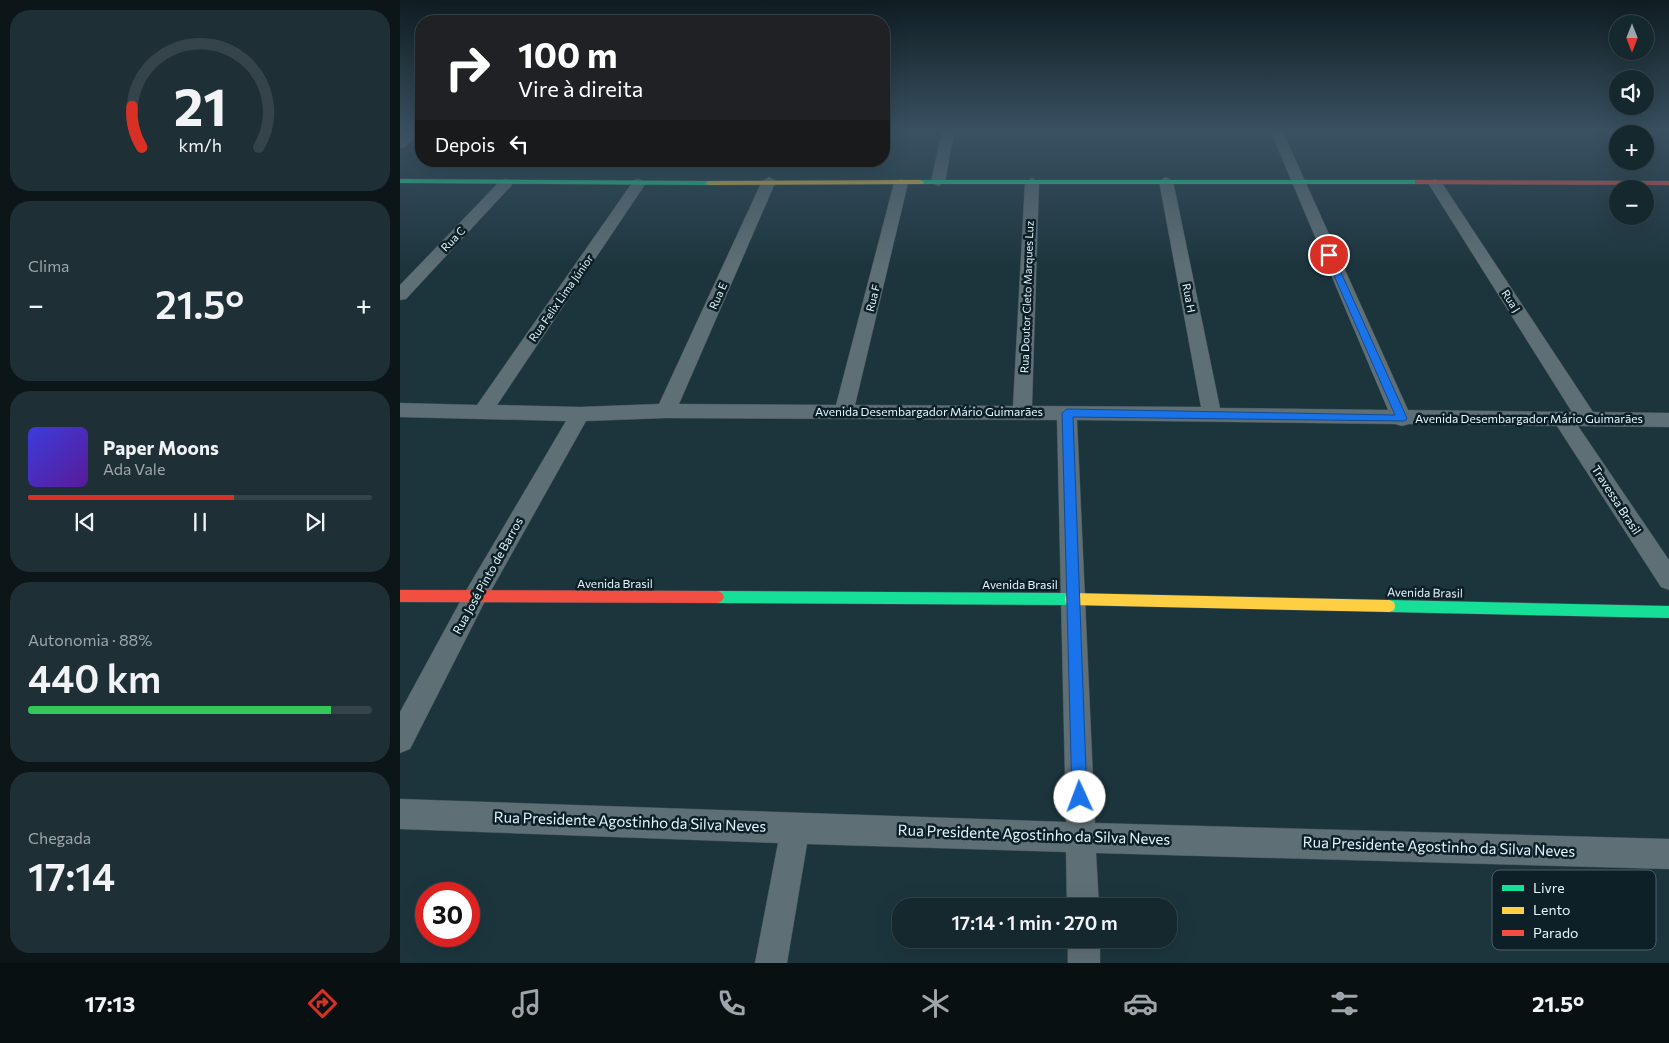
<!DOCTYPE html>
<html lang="pt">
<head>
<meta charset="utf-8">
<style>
	:root { --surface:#15282e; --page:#1e3036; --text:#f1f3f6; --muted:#9da6aa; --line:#34444a; --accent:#d93025 }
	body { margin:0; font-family:Commissioner,sans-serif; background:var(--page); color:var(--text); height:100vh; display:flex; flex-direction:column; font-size:19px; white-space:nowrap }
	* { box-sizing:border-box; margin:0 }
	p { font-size:16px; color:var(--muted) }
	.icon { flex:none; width:28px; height:28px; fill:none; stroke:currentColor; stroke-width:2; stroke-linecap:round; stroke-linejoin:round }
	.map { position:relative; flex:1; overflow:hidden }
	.side { display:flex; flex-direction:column; gap:10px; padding:10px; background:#0c1619; width:400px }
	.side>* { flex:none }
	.top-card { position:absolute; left:15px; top:15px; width:475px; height:152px; border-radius:20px; box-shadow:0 5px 20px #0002,0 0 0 1px var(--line); background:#202124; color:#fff; overflow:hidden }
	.needle { width:32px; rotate:180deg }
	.fabs { position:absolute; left:1209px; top:15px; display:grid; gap:10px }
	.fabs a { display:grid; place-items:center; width:45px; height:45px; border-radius:50%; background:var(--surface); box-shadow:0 5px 20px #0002,0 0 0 1px var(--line); font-size:25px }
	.speed { position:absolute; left:15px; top:882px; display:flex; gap:10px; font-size:25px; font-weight:700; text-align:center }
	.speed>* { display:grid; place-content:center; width:65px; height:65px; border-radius:50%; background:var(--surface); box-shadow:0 5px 20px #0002,0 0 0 1px var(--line); line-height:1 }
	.speed .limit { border:8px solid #d22; background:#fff; color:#111 }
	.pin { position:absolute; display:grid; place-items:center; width:42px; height:42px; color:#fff; margin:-21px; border:2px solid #fff; border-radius:50%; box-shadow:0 1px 5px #0007 }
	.me { position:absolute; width:55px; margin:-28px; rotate:358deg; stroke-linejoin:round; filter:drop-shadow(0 0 4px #0008) }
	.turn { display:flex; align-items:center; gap:18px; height:105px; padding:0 20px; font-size:22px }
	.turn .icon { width:65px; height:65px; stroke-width:2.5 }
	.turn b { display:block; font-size:35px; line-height:42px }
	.then { display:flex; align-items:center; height:48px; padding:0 20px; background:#0003; gap:10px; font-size:19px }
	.big { font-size:38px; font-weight:600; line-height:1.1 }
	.side .widget { flex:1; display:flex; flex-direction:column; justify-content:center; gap:8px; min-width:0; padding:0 18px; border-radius:20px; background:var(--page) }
	.side .dial { align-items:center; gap:0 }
	.dial svg { height:130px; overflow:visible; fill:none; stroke:var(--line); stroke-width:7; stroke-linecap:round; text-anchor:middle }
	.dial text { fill:var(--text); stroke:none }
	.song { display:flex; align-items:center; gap:15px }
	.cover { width:60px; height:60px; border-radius:8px; background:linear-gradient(135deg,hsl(240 70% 55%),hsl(270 70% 35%)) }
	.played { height:5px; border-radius:2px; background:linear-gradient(90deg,var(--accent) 60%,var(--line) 60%) }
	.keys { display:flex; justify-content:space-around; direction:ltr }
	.heat { display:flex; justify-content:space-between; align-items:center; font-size:28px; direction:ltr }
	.charge { height:8px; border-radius:4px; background:linear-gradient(90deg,#34c759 88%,var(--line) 0) }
	.trip { position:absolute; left:492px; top:898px; width:285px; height:50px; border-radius:20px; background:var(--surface); box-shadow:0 5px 20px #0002,0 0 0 1px var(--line); font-weight:600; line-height:50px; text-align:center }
	.menu { display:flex; height:80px; justify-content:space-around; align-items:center; background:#081012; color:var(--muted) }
	.menu .icon { width:35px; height:35px }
	.menu .on { color:var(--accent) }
	.menu b { font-size:22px; color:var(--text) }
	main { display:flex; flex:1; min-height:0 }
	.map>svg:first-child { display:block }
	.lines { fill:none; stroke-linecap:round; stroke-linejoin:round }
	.street-casing { stroke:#3d4f56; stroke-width:1 }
	.fast-casing { stroke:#3d4f56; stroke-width:1 }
	.slow-casing { stroke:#3d4f56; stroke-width:1 }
	.jam-casing { stroke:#3d4f56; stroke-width:1 }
	.street { fill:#5e6f75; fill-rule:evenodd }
	.fast { fill:#16e098; fill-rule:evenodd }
	.slow { fill:#ffcf43; fill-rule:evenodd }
	.jam { fill:#f24e42; fill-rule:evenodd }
	.route { fill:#1a73e8; stroke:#114b97 }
	.labels { text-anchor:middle; stroke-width:5; stroke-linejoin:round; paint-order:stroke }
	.far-street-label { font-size:11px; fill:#e3f5fd; stroke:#0e2027 }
	.street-label { font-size:12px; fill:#e3f5fd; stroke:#0e2027 }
	.near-street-label { font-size:15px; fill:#e3f5fd; stroke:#0e2027 }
	.key { fill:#0e2027; stroke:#4e6067; stroke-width:1 }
	.key-label { font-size:14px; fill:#e3f5fd }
</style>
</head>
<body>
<main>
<section class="side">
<div class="widget dial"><svg viewBox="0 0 100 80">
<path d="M14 69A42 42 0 1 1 86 69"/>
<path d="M14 69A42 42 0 0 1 8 44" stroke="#d93025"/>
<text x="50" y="56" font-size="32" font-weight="700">21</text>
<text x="50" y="72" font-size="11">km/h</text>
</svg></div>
<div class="widget"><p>Clima</p>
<div class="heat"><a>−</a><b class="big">21.5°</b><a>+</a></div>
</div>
<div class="widget">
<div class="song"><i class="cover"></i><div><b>Paper Moons</b><p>Ada Vale</p></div></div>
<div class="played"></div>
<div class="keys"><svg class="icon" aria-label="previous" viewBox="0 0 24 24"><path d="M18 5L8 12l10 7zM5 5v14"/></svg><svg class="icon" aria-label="pause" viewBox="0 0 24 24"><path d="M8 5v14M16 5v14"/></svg><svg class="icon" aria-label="next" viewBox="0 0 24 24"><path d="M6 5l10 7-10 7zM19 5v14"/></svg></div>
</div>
<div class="widget"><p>Autonomia · 88%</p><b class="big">440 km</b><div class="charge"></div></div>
<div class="widget"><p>Chegada</p><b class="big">17:14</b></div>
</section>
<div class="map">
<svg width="1269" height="963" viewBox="0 0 1269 963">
	<rect width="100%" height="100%" fill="#1c353d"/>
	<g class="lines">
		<g class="street-casing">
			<path id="street" d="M 6,132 L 20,132 L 5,147 L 0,148 L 0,137 Z
				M 542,132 L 554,132 L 545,182 L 538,186 L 531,182 Z
				M 871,132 L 883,132 L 1008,410 L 1172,412 L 1028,183 L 1035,179 L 1042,183 L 1193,412 L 1269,413 L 1269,427 L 1178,426 L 1269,560 L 1269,590 L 1261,587 L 1157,426 L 1009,424 L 1002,426 L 995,424 L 677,420 L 695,823 L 1269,839 L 1269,869 L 696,853 L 699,906 L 667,906 L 666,852 L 407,844 L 387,963 L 355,963 L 378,843 L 0,829 L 0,799 L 666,822 L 657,420 L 266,418 L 186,421 L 83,605 L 10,749 L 0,753 L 0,712 L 67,589 L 166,421 L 0,417 L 0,403 L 77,405 L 234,180 L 239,179 L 246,183 L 97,405 L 180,407 L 259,404 L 362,181 L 369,177 L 376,181 L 279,404 L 436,405 L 494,183 L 501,179 L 508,183 L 455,405 L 613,406 L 625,182 L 632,178 L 639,182 L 632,406 L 801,407 L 759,181 L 766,177 L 773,181 L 820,408 L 988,410 Z
				M 106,179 L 111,180 L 113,183 L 111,186 L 6,299 L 0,300 L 0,285 L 101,180 Z
				M 668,939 L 700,939 L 700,963 L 668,963 Z"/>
		</g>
		<g class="fast-casing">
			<path id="fast" d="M 0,179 L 309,181 L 313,183 L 309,185 L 0,183 Z
				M 517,180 L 1018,180 L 1022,182 L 1018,184 L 520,184 L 516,182 Z
				M 318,591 L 671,593 L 676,595 L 677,599 L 676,603 L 671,605 L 318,603 L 314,601 L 312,597 L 314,593 Z
				M 989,600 L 1269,606 L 1269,618 L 989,612 L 984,610 L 983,606 L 984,602 Z"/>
		</g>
		<g class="slow-casing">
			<path id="slow" d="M 520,180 L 524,182 L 523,184 L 309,185 L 305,183 L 309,181 Z
				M 671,593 L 989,600 L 994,602 L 995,606 L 994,610 L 989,612 L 671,605 L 666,603 L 665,599 L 666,595 Z"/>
		</g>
		<g class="jam-casing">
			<path id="jam" d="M 1015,180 L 1269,181 L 1269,185 L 1018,184 L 1015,184 Z
				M 0,590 L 318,591 L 322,593 L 324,597 L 322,601 L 318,603 L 0,602 Z"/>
		</g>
		<use href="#street" class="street"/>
		<use href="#fast" class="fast"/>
		<use href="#slow" class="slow"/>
		<use href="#jam" class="jam"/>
	</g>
	<linearGradient id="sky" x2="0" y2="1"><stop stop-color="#0f1d22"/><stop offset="0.49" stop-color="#3a5162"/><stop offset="1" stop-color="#3a5162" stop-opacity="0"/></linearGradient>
	<rect width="1269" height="267" fill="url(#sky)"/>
	<path class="route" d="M 929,252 L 933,255 L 1007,418 L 1005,421 L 673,417 L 687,797 L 685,802 L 680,805 L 674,802 L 672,797 L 662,413 L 667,409 L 995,415 L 925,255 Z"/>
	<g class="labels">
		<g class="far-street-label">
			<text transform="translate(53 239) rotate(-46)" y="4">Rua C</text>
			<text transform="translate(318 296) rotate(-66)" y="4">Rua E</text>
			<text transform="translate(627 297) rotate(-88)" y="4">Rua Doutor Cleto Marques Luz</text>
			<text transform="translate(161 298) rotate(-55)" y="4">Rua Felix Lima Júnior</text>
			<text transform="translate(473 298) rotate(-76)" y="4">Rua F</text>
			<text transform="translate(789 298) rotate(79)" y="4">Rua H</text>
			<text transform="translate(1111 301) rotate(57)" y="4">Rua J</text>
		</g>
		<g class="street-label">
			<text x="529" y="416">Avenida Desembargador Mário Guimarães</text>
			<text x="1129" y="423">Avenida Desembargador Mário Guimarães</text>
			<text transform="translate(1216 500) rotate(57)" y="4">Travessa Brasil</text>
			<text transform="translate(88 576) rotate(-61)" y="4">Rua José Pinto de Barros</text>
			<text x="215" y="588">Avenida Brasil</text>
			<text x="620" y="589">Avenida Brasil</text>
			<text transform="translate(1025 593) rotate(1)" y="4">Avenida Brasil</text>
		</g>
		<g class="near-street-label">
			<text transform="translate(230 822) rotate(2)" y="5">Rua Presidente Agostinho da Silva Neves</text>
			<text transform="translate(634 835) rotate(2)" y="5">Rua Presidente Agostinho da Silva Neves</text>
			<text transform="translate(1039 847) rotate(2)" y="5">Rua Presidente Agostinho da Silva Neves</text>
		</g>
	</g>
	<rect x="1092" y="870" width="164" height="80" rx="8" class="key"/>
	<rect x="1102" y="885" width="22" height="6" fill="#16e098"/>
	<rect x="1102" y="907" width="22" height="7" fill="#ffcf43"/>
	<rect x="1102" y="930" width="22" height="6" fill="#f24e42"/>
	<g class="key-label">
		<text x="1133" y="893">Livre</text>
		<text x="1133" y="915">Lento</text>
		<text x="1133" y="938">Parado</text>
	</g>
</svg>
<div class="fabs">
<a><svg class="needle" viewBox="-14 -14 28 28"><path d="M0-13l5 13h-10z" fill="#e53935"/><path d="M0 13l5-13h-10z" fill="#9da6aa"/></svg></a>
<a><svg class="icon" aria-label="sound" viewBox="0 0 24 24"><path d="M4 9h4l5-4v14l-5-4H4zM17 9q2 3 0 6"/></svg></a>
<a>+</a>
<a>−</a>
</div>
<div class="speed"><div class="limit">30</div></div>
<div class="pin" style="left:929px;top:255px;background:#d93025"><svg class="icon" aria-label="arrive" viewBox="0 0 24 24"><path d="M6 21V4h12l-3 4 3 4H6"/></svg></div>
<svg class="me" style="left:680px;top:797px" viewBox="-20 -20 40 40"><circle r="19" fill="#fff"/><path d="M0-13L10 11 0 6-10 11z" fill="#1a73e8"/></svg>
<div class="trip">17:14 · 1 min · 270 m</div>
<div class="top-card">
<div class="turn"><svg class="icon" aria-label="right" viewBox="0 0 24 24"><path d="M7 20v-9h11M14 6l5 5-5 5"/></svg><div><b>100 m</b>Vire à direita</div></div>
<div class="then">Depois<svg class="icon" aria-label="left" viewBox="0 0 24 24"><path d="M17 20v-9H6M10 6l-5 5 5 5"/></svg></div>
</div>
</div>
</main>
<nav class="menu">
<b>17:13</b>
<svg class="icon on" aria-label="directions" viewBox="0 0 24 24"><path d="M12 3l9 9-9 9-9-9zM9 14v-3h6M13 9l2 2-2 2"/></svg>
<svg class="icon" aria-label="music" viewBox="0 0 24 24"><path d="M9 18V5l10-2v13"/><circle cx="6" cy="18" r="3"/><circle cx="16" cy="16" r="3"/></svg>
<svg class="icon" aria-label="phone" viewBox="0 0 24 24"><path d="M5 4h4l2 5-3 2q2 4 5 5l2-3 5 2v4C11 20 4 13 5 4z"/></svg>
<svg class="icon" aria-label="climate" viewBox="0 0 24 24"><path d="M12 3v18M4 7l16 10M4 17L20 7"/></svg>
<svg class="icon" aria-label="car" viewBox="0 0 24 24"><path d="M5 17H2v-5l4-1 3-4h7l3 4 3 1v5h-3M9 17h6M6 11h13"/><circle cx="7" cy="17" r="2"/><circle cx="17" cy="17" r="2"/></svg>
<svg class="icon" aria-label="filters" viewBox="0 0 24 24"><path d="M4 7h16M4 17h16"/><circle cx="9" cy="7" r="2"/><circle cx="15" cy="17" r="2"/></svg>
<b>21.5°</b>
</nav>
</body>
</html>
